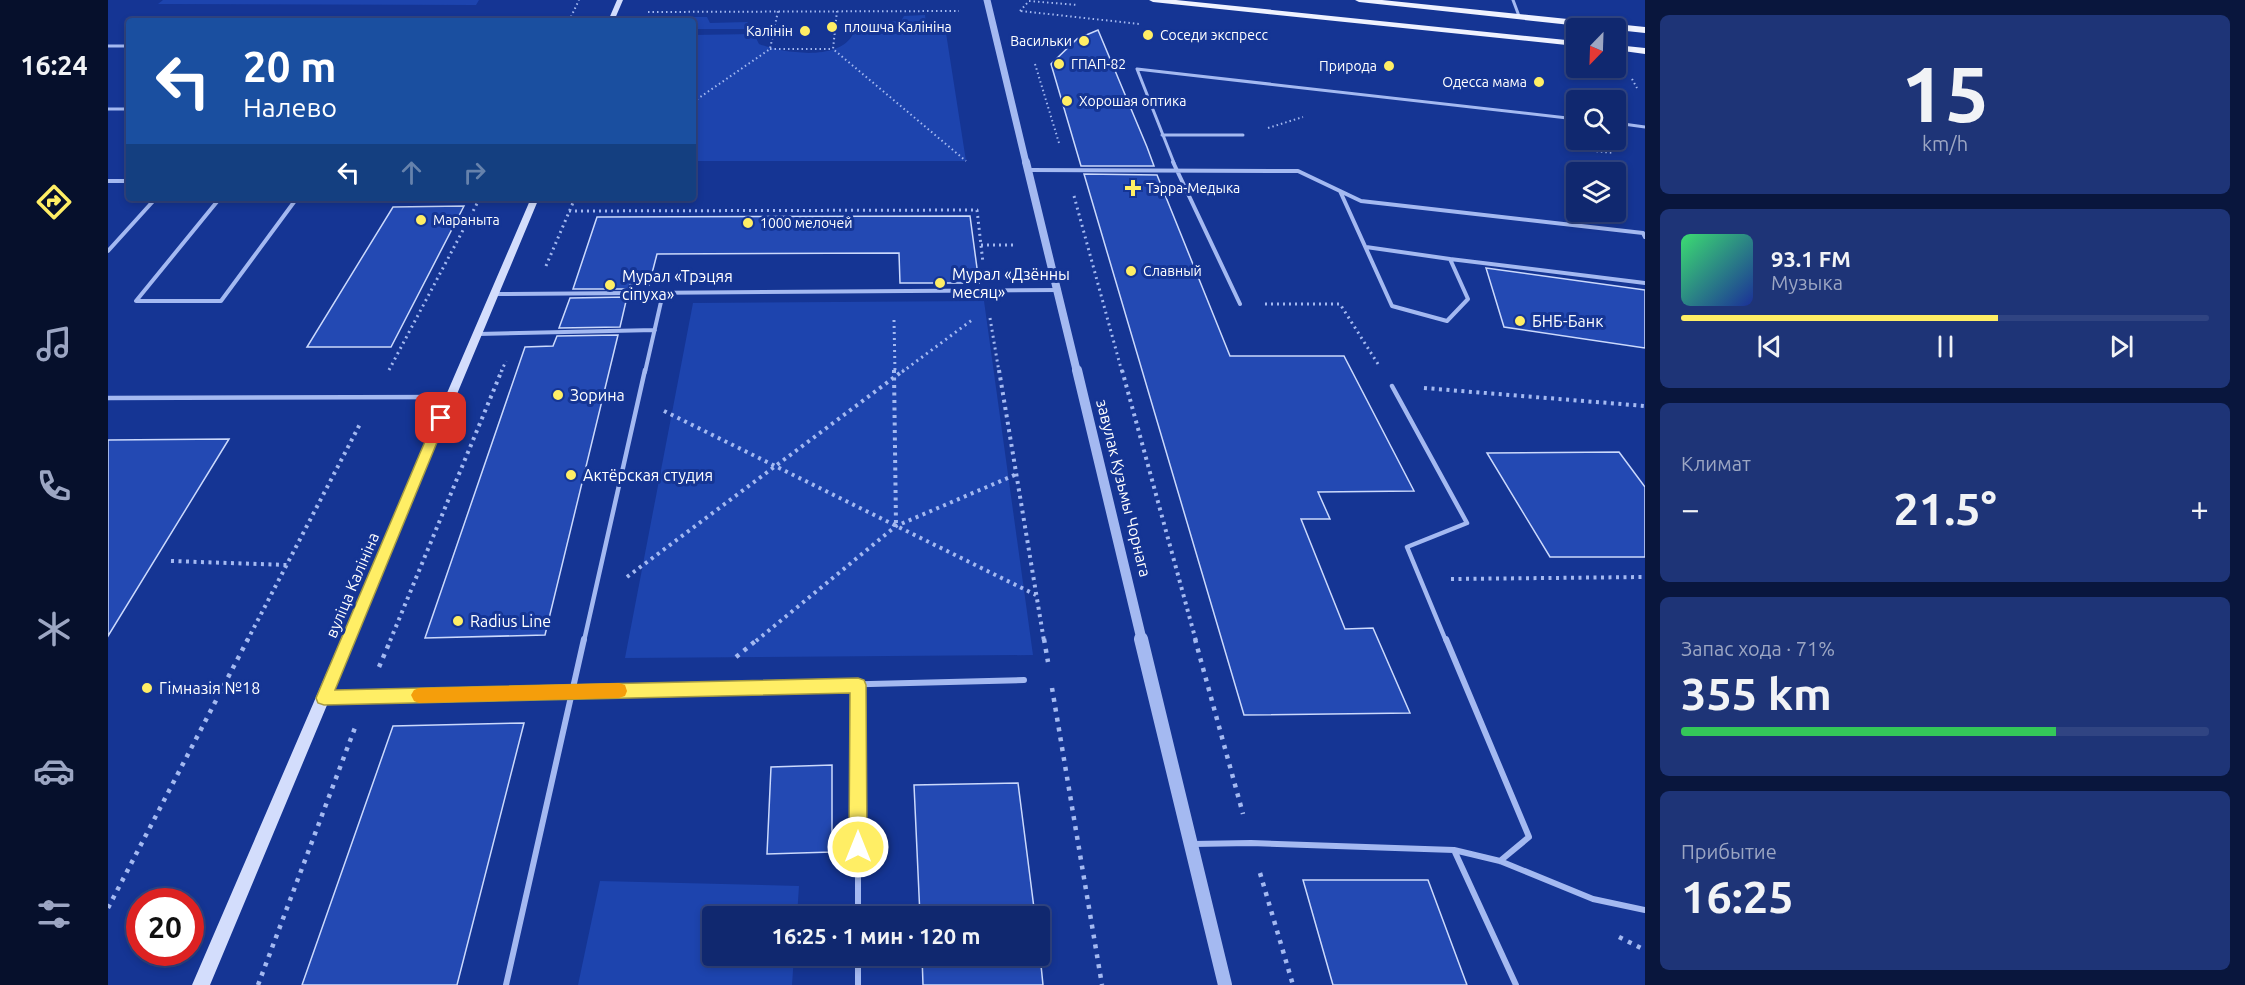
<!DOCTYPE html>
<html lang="ru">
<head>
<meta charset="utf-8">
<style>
	:root { --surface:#10286f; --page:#1e3477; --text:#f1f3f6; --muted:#9ca6c3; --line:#304482; --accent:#ffee65 }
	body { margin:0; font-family:Ubuntu,sans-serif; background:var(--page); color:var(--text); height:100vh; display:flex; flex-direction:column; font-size:22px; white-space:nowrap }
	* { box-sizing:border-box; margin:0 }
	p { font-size:20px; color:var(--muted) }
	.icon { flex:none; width:33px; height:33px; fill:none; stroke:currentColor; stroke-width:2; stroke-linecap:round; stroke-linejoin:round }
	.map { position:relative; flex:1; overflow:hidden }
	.side { display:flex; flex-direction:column; gap:15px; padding:15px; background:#09163d; width:600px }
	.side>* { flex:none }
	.hud { position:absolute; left:18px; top:18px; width:570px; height:183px; border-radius:6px; box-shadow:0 3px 9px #0003,0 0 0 2px var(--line); background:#1a4fa0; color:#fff; overflow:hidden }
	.needle { width:39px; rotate:203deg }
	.tools { position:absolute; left:1458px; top:18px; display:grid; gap:12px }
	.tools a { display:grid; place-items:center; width:60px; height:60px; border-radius:6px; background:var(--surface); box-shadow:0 3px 9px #0003,0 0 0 2px var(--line); font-size:30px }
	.speed { position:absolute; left:18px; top:888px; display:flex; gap:12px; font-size:30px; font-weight:700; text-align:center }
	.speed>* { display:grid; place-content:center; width:78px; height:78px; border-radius:50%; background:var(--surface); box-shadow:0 3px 9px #0003,0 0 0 2px var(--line); line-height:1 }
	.speed .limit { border:9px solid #d22; background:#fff; color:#111 }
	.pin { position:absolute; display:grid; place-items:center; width:51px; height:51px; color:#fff; margin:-26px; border-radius:12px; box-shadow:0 3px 9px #0006 }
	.me { position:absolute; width:66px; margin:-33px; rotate:0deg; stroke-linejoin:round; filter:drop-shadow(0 0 4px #0008) }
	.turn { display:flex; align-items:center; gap:21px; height:126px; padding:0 18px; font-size:27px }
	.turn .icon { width:78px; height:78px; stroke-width:2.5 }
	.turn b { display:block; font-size:42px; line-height:51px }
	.lanes { display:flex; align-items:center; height:57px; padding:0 18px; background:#0003; justify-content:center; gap:30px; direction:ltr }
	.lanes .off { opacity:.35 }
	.big { font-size:45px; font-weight:700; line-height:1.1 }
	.side .card { flex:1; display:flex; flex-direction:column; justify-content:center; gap:9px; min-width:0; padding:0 21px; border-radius:9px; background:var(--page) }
	.side .dial { align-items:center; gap:0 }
	.dial b { font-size:78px; line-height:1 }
	.song { display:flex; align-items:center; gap:18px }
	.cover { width:72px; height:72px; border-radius:9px; background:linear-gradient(135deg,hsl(140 70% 55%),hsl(230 70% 35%)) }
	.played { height:6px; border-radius:3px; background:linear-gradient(90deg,var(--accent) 60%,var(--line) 60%) }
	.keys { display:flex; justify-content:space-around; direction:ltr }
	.heat { display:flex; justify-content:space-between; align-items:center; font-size:33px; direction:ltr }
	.charge { height:9px; border-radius:4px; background:linear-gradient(90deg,#34c759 71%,var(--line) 0) }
	.trip { position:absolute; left:594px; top:906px; width:348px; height:60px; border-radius:6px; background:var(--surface); box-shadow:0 3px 9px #0003,0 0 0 2px var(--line); font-weight:700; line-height:60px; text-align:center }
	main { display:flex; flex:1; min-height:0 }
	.tab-bar { display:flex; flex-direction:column; width:108px; justify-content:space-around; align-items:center; background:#06102c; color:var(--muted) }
	.tab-bar .icon { width:42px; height:42px }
	.tab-bar .current { color:var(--accent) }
	.tab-bar b { font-size:27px; color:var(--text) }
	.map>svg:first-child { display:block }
	.green { fill:#1d44ae }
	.building { fill:#2349b3; stroke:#cbd9fc; stroke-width:1.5 }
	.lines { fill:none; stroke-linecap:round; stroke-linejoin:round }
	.path-far3 { stroke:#a4b9f1; stroke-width:2; stroke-dasharray:1.5 3; stroke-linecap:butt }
	.path-far2 { stroke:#a4b9f1; stroke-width:3; stroke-dasharray:2 4; stroke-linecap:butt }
	.path-far1 { stroke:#a4b9f1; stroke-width:4; stroke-dasharray:3 4.5; stroke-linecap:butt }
	.path { stroke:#a4b9f1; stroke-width:4.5; stroke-dasharray:4 6; stroke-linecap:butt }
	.service-far3 { stroke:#a4b9f1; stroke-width:3 }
	.service-far2 { stroke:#a4b9f1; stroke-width:4 }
	.service-far1 { stroke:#a4b9f1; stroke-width:4.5 }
	.service { stroke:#a4b9f1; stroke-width:6 }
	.tertiary-far3 { stroke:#a4b9f1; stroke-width:7 }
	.tertiary-far2 { stroke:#a4b9f1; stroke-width:8 }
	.tertiary-far1 { stroke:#a4b9f1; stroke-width:10 }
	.tertiary { stroke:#a4b9f1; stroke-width:14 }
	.secondary { fill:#d3ddfc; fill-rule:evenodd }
	.primary { fill:#eff2ff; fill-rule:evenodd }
	.route { fill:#ffee65; stroke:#a69b42; stroke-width:1.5 }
	.slow { fill:#f59e0b }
	.poi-dot { fill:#ffee65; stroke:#153594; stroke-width:2 }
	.labels { text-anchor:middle; stroke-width:6; stroke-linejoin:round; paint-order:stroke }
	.far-poi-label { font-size:14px; fill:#fff; stroke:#153594; text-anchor:start }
	.poi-label { font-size:16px; fill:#fff; stroke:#153594; text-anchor:start }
	.street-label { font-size:16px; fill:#fff; stroke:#153594 }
</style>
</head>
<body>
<main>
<nav class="tab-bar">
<b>16:24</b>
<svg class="icon current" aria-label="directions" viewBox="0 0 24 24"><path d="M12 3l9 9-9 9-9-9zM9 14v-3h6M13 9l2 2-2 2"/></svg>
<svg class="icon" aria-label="music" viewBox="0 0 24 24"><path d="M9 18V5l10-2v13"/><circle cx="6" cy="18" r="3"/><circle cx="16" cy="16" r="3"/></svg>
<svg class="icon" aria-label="phone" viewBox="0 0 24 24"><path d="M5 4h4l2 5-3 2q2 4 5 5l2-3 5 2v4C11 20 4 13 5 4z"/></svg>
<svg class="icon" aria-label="climate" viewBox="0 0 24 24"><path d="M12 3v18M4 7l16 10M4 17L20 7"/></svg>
<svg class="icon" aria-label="car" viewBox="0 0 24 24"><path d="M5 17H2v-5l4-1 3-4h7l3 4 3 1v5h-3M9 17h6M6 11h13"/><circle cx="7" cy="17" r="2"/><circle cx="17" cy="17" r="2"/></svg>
<svg class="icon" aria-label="filters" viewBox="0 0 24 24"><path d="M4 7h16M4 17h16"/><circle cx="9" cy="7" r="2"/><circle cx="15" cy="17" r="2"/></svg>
</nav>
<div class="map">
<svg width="1537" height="985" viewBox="0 0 1537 985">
	<rect width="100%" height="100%" fill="#153594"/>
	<path class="green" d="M 55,0 L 371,0 L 368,5 L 50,4 Z
		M 817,15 L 818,25 L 809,25 L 808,28 L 748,28 L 756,22 L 793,21 L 796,16 Z
		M 578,17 L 599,17 L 602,23 L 639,22 L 646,29 L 585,29 L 585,21 L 577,21 Z
		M 838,33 L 858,161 L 585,161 L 585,35 L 646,34 L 651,44 C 674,53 731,62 745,34 Z
		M 876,301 L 925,655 L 517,658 L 585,303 Z
		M 492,881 L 691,886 L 689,916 L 604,916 L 604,956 L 686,956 L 684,985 L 470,985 Z"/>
	<path class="building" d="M 990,30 L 1039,147 L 1046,166 L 973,166 L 943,64 L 969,39 Z
		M 976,174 L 1049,175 L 1122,356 L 1236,356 L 1306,491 L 1210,492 L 1222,519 L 1193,519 L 1237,629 L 1265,628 L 1302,713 L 1136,715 Z
		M 356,206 L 283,347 L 199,347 L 285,207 Z
		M 862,216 L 871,283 L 792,283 L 791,253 L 549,254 L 541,285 L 522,285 L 521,289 L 465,289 L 489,217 Z
		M 1378,268 L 1537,290 L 1537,348 L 1396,327 Z
		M 519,297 L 512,327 L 451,328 L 462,298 Z
		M 510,335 L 437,635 L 317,638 L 417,347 L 445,346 L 449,336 Z
		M 121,439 L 0,636 L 0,440 Z
		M 1511,452 L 1537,487 L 1537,557 L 1442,557 L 1379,453 Z
		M 416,723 L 349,985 L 194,985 L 285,726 Z
		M 724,765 L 724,852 L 659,854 L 663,767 Z
		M 910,783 L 927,916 L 812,916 L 806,785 Z
		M 1195,880 L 1320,880 L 1359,985 L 1225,985 Z
		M 932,955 L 935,985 L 815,985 L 814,956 Z"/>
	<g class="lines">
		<path class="path-far3" d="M 729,11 L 725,49 L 858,161
			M 912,11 L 921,1 L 969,5
			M 913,11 L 1031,24
			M 540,12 L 851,11
			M 461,21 L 471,0
			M 662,49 L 725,49
			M 927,64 L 951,143
			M 1467,73 L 1502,76
			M 1524,79 L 1529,88
			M 585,102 L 662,49 L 670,11
			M 1160,128 L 1195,117
			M 1466,149 L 1506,153"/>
		<path class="path-far2" d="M 966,196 L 1014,372
			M 461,211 L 869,210 L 875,263
			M 873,245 L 908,245
			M 438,266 L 467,198
			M 1157,304 L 1232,304 L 1270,364
			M 882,318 L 891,372
			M 786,320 L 787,372
			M 281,370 L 372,198
			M 393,372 L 398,361
			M 794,372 L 864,320"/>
		<path class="path-far1" d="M 786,370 L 788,526
			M 891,370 L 936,641
			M 1014,370 L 1088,641
			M 1316,388 L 1537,406
			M 556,411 L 928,595
			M 63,561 L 179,565
			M 519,577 L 796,370
			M 1343,579 L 1537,577
			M 139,641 L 252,424
			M 282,641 L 394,370
			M 648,641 L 788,526 L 909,474"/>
		<path class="path" d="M 936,639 L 940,662
			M 1087,639 L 1135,814
			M 628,657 L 650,639
			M 271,667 L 283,639
			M 944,688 L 994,985
			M 1152,873 L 1185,985
			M 0,908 L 140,639
			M 1511,937 L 1537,950
			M 150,985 L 248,725"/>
		<path class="service-far3" d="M 1405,0 L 1411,16
			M 0,46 L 21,46
			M 0,109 L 21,109
			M 1508,123 L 1537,127
			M 1054,135 L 1135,135
			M 1066,163 L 1029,69 L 1468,119"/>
		<path class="service-far2" d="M 1065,162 L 1132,304
			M 922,170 L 1190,171 L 1253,201 L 1535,233 L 1537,237
			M 0,181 L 21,181
			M 1232,191 L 1284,306 L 1339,321 L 1360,299 L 1342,259 L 1537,283
			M 112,198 L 28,301 L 113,301 L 189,198
			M 1258,247 L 1342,259
			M 0,251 L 48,198
			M 386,294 L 951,290
			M 370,334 L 547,330
			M 537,372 L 555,293"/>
		<path class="service-far1" d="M 1284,386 L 1359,523 L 1299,547 L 1338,641
			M 0,398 L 342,397
			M 476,641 L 537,370"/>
		<path class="service" d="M 1338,639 L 1421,837 L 1392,861
			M 750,685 L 750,916
			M 218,698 L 916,680
			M 1085,844 L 1143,843 L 1346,850 L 1392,861 L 1485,899 L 1537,910
			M 1346,850 L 1408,985
			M 750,956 L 750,985
			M 398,985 L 476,639"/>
		<path class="tertiary-far3" d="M 879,0 L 918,163"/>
		<path class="tertiary-far2" d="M 918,162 L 969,372"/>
		<path class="tertiary-far1" d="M 969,370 L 1034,641"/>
		<path class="tertiary" d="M 1033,639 L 1117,985"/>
		<path class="secondary" d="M 509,0 L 515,0 L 506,21 L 500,21 Z
			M 423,198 L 431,198 L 102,985 L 84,985 Z"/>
		<path class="primary" d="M 1041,0 L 1068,0 L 1468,41 L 1468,46 L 1045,2 Z
			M 1247,0 L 1274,0 L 1537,27 L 1537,33 L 1251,2 Z
			M 1508,45 L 1537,48 L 1537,54 L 1508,50 Z"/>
	</g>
	<path class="route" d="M 333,414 L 339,418 L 227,690 L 750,678 L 756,680 L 758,685 L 759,847 L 756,853 L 750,856 L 743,853 L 741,847 L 742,693 L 216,705 L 210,703 L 208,698 L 327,418 Z"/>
	<path class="slow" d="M 511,683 L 517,685 L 519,691 L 517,696 L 511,698 L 311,703 L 306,701 L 303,695 L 306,690 L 311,688 Z"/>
	<g class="poi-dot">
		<circle cx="724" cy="27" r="6"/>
		<circle cx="697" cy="31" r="6"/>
		<circle cx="1040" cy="35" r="6"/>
		<circle cx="976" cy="41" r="6"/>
		<circle cx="951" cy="64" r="6"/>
		<circle cx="1281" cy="66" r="6"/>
		<circle cx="1431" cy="82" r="6"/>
		<circle cx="959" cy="101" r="6"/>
		<path d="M1022 179h6v6h6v6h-6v6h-6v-6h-6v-6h6z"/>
		<circle cx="313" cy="220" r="6"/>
		<circle cx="640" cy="223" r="6"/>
		<circle cx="1023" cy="271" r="6"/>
		<circle cx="832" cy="283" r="6"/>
		<circle cx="502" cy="285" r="6"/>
		<circle cx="1412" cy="321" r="6"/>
		<circle cx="450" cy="395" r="6"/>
		<circle cx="463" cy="475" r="6"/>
		<circle cx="350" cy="621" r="6"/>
		<circle cx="39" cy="688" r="6"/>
	</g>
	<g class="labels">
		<g class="far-poi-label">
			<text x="736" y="32">плошча Калініна</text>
			<text x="685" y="36" text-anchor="end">Калінін</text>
			<text x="1052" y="40">Соседи экспресс</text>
			<text x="964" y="46" text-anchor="end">Васильки</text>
			<text x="963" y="69">ГПАП-82</text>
			<text x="1269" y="71" text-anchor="end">Природа</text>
			<text x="1419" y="87" text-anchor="end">Одесса мама</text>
			<text x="971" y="106">Хорошая оптика</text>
			<text x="1038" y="193">Тэрра-Медыка</text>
			<text x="325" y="225">Мараныта</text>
			<text x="652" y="228">1000 мелочей</text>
			<text x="1035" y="276">Славный</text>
		</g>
		<g class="poi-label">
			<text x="844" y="280">Мурал «Дзённы<tspan x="844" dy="18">месяц»</tspan></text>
			<text x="514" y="282">Мурал «Трэцяя<tspan x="514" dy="18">сіпуха»</tspan></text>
			<text x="1424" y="327">БНБ-Банк</text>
			<text x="462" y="401">Зорина</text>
			<text x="475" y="481">Актёрская студия</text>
			<text x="362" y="627">Radius Line</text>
			<text x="51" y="694">Гімназія №18</text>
		</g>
		<g class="street-label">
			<text transform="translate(1016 488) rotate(76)" y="6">завулак Кузьмы Чорнага</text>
			<text transform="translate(244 585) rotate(-67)" y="6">вуліца Калініна</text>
		</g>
	</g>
</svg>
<div class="tools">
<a><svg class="needle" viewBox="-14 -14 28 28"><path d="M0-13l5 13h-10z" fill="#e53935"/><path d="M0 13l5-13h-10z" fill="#9ca6c3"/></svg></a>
<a><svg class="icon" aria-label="search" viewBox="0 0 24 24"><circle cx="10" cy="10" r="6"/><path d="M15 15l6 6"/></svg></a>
<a><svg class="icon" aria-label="layers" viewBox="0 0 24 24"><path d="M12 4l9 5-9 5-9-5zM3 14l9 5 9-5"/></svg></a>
</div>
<div class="speed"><div class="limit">20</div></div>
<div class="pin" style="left:333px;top:418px;background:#d93025"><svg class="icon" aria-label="arrive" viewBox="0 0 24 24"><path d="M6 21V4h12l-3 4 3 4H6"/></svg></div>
<svg class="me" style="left:750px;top:847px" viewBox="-20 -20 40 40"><circle r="17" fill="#ffee65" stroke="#fff" stroke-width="3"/><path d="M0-11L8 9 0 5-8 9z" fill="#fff"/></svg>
<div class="trip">16:25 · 1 мин · 120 m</div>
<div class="hud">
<div class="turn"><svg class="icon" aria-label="left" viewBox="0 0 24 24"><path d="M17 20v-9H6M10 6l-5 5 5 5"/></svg><div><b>20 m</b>Налево</div></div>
<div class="lanes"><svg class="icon" aria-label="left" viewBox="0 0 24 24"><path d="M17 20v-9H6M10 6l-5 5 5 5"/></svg><svg class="icon off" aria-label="ahead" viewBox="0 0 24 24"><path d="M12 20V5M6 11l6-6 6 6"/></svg><svg class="icon off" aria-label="right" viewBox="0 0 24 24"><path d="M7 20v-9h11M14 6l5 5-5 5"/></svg></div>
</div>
</div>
<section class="side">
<div class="card dial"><b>15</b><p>km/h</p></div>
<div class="card">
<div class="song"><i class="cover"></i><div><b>93.1 FM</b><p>Музыка</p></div></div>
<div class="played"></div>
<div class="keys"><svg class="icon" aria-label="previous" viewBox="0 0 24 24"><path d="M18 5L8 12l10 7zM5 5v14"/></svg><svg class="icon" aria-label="pause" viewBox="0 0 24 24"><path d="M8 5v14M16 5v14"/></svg><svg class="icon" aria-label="next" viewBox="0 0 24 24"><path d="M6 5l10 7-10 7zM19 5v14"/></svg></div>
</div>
<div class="card"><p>Климат</p>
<div class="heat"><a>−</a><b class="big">21.5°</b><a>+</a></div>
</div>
<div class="card"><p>Запас хода · 71%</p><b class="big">355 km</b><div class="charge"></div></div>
<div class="card"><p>Прибытие</p><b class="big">16:25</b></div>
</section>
</main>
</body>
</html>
